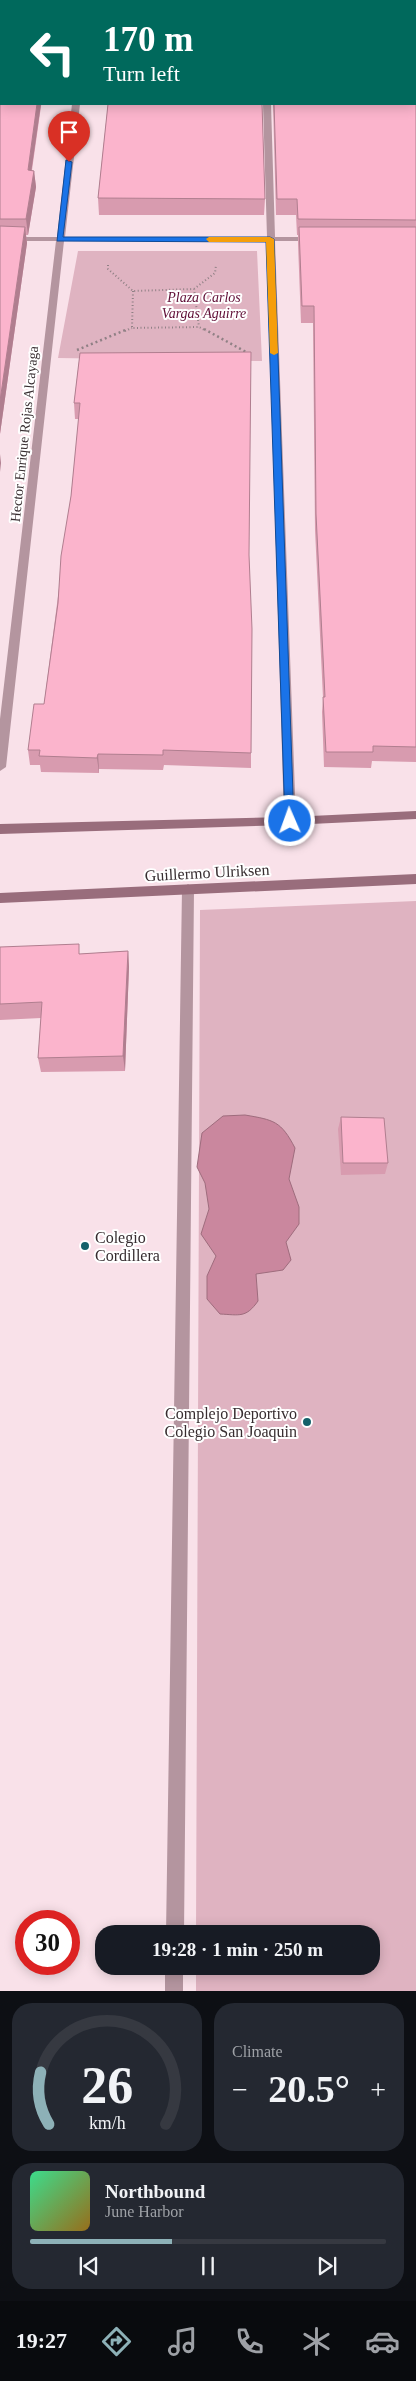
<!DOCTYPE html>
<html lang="en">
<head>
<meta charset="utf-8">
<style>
	:root { --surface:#171b24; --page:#242831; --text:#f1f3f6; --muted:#9ea1a6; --line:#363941; --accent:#8db1b7 }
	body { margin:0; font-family:"Times New Roman",serif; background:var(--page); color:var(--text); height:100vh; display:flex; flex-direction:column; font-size:19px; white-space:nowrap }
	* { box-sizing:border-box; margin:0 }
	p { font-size:16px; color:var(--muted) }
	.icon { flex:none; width:28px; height:28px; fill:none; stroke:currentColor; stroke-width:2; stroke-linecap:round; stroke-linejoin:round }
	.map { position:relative; height:1991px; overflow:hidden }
	.panel { display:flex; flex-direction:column; gap:12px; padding:12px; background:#0d0f14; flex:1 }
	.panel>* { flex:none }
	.guide { position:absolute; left:0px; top:0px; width:416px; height:105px; box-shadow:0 2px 12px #0003; background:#00695c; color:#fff; overflow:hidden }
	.speed { position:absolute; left:15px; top:1910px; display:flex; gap:10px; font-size:25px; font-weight:700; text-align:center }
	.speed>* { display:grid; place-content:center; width:65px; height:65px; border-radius:50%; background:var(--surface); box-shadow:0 2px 12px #0003; line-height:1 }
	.speed .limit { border:8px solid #d22; background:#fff; color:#111 }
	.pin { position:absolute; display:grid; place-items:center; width:42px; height:42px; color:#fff; margin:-51px -21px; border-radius:50% 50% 50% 0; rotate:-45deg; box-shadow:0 0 5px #0007 }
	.pin .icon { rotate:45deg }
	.me { position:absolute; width:55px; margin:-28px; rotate:358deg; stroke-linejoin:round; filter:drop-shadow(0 0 4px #0008) }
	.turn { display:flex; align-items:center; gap:18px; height:105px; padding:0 20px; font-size:22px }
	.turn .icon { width:65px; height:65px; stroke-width:2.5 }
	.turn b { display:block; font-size:35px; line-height:42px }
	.big { font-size:38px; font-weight:700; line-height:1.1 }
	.panel .widget { flex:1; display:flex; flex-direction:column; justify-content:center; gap:8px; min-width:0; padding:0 18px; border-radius:20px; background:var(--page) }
	.panel .dial { align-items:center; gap:0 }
	.dial svg { height:130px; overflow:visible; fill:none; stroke:var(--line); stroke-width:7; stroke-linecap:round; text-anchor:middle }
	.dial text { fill:var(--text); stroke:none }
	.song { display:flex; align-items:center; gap:15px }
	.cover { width:60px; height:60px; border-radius:8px; background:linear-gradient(135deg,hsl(150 70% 55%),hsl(40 70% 35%)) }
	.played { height:5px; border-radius:2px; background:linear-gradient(90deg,var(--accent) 40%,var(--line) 40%) }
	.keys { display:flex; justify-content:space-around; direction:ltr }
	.heat { display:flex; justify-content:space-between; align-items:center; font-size:28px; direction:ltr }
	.panel .tiles { flex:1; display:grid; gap:12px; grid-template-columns:1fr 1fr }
	.widget:last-child { grid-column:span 2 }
	.trip { position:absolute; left:95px; top:1925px; width:285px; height:50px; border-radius:20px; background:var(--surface); box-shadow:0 2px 12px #0003; font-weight:700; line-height:50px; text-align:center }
	.tabs { display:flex; height:80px; justify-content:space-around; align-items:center; background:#090b0e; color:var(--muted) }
	.tabs .icon { width:35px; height:35px }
	.tabs .current { color:var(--accent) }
	.tabs b { font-size:22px; color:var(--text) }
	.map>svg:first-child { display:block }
	.green { fill:#dfb3c1 }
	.water { fill:#ca879e; stroke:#9e6c7d }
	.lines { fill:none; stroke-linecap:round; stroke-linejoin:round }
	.path-far1 { stroke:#908085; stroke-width:2; stroke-dasharray:1 2.5; stroke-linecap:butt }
	.path { stroke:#908085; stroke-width:2.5; stroke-dasharray:2 3; stroke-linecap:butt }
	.street { fill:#b4959f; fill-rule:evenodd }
	.secondary { fill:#996d7c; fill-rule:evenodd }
	.wall { fill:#d89baf }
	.shaded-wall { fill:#b07e8f }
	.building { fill:#fbb4cc; stroke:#b07e8f }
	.route { fill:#1a73e8; stroke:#114b97 }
	.slow { fill:#f59e0b }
	.poi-dot { fill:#13616a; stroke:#fff; stroke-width:2 }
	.labels { text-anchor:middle; stroke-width:4; stroke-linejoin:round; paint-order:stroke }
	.far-park-label { font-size:14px; font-style:italic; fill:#600e36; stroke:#fff }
	.far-street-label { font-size:14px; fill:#372d30; stroke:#fff }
	.street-label { font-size:16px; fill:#372d30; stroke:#fff }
	.poi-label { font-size:16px; fill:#372d30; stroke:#fff; text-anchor:start }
</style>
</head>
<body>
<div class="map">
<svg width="416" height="1991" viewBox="0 0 416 1991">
	<rect width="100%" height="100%" fill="#f9e1e9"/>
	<path class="green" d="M 78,251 L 257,251 L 262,361 L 58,358 Z
		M 416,901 L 416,1991 L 196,1991 L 196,1966 L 371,1966 L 371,1934 L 196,1934 L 200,910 Z"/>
	<path class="water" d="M 245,1115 C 274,1120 281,1121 295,1148 L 289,1179 L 299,1207 L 299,1224 L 286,1242 L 291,1260 L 283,1270 L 256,1274 L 258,1301 C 246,1318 240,1315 220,1314 L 207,1299 L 207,1276 L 216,1256 L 201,1234 L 209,1209 L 205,1183 L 197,1167 L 202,1133 L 223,1116 Z"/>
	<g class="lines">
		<path class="path-far1" d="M 108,265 L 108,269 L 133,291 L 194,289 L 199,327
			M 194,289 L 215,273 L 216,265
			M 133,291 L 132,328 L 199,327 L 206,331
			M 125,331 L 132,328"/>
		<path class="path" d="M 204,329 L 246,352
			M 77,350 L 128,329"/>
		<path class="street" d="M 86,0 L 92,0 L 92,1 L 86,1 Z
			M 72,104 L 80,104 L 65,237 L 267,237 L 263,104 L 271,104 L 275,237 L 314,237 L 318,239 L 314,241 L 275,241 L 296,821 L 290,825 L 284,821 L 267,241 L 64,241 L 6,767 L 0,771 L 0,719 L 56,241 L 0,241 L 0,237 L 57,237 Z
			M 188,884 L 194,889 L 184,1934 L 166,1934 L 182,889 Z
			M 165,1966 L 183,1966 L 183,1991 L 165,1991 Z"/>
		<path class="secondary" d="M 416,811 L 416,819 L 290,825 L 0,834 L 0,824 L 290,817 Z
			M 416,874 L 416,884 L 0,903 L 0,893 Z"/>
	</g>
	<path class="wall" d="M 0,0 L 56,0 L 32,170 L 34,171 L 36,187 L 28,235 L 26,235 L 27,243 L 0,434 Z
		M 416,0 L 416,762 L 372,761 L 371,768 L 324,767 L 322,712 L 323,698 L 315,530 L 313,323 L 301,323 L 298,244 L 298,235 L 297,235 L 296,215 L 276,215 L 273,104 L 415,104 Z
		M 108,104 L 263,104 L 262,104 L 265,199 L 264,215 L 99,215 L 98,198 Z
		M 80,353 L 249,555 L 251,753 L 251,768 L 164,765 L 163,770 L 99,769 L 99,773 L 41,772 L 40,765 L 30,765 L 28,750 L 44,704 L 71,496 L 79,419 L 75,419 L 74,403 Z
		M 0,947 L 81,954 L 128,951 L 129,967 L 125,1071 L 41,1072 L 38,1058 L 41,1018 L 0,1020 Z
		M 341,1117 L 388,1163 L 385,1174 L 341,1175 L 338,1129 Z"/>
	<path class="shaded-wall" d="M 37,104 L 41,104 L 29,187 L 28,170 Z
		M 34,171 L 36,187 L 28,235 L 26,219 Z
		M 25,227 L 27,243 L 0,434 L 0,401 Z
		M 0,454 L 1,463 L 0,472 Z
		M 98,754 L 99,769 L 99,773 L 97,758 Z
		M 128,951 L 129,967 L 125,1071 L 123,1056 Z"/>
	<path class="building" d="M 0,0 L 53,0 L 53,1 L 1,1 L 1,104 L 37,104 L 28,170 L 34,171 L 26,219 L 0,219 Z
		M 118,0 L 416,0 L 416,220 L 298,219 L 297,199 L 277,199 L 274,104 L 415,104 L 415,1 L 118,1 Z
		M 108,104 L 262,104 L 265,199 L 98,198 Z
		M 0,226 L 25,227 L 0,401 Z
		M 299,227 L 416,227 L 416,747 L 373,746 L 373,752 L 326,752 L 323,697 L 325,697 L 316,514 L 314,306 L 302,306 Z
		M 251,352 L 249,555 L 252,629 L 251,753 L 163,750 L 163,755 L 98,754 L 97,758 L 39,756 L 40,750 L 28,750 L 34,704 L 44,704 L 58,603 L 61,556 L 71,496 L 80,403 L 74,403 L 80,353 Z
		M 79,944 L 79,954 L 128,951 L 123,1056 L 38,1058 L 42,1002 L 0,1004 L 0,947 Z
		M 341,1117 L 384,1118 L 388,1163 L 343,1163 Z"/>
	<path class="route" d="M 66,160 L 72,162 L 63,237 L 270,237 L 274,239 L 294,824 L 286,824 L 285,821 L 266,242 L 57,241 Z"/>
	<path class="slow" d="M 270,237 L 274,239 L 278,353 L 274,355 L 270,353 L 266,242 L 209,242 L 206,239 L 209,237 Z"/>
	<g class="poi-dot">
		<circle cx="85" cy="1246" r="5"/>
		<circle cx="307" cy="1422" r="5"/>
	</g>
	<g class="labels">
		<g class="far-park-label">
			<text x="204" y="302">Plaza Carlos<tspan x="204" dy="16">Vargas Aguirre</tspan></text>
		</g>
		<g class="far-street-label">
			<text transform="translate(24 434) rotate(-84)" y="5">Hector Enrique Rojas Alcayaga</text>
		</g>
		<g class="street-label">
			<text transform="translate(207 872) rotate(-3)" y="6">Guillermo Ulriksen</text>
		</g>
		<g class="poi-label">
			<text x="95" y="1243">Colegio<tspan x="95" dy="18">Cordillera</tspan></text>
			<text x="297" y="1419" text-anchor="end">Complejo Deportivo<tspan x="297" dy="18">Colegio San Joaquin</tspan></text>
		</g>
	</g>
</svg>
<div class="speed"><div class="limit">30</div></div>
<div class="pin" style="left:69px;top:162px;background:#d93025"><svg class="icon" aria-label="arrive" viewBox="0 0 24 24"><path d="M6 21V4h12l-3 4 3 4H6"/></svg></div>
<svg class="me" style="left:290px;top:821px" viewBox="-20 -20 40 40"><circle r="17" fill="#1a73e8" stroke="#fff" stroke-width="3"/><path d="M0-11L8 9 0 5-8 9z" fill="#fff"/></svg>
<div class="trip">19:28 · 1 min · 250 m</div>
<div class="guide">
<div class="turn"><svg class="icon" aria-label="left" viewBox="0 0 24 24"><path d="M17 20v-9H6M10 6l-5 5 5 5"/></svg><div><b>170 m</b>Turn left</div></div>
</div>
</div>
<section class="panel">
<div class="tiles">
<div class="widget dial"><svg viewBox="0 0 100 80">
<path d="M14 69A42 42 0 1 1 86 69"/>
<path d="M14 69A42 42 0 0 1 9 37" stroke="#8db1b7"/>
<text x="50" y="56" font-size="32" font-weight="700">26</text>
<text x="50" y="72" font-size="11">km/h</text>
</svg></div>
<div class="widget"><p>Climate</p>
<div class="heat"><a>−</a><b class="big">20.5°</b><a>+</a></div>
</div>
<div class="widget">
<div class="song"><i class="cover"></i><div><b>Northbound</b><p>June Harbor</p></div></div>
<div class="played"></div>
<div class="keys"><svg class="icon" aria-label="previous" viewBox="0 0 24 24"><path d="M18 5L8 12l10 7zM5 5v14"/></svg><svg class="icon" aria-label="pause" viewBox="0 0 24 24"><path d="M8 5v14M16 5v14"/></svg><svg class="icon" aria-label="next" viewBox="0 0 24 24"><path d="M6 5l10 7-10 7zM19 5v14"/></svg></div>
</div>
</div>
</section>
<nav class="tabs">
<b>19:27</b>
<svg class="icon current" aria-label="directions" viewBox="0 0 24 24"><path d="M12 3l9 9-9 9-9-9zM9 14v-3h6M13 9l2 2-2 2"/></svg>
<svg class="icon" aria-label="music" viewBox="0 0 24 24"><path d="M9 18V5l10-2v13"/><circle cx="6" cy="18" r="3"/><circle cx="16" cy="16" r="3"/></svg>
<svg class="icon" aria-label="phone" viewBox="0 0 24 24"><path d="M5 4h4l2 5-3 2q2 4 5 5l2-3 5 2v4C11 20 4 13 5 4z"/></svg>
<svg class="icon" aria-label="climate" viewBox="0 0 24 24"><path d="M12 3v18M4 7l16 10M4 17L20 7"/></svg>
<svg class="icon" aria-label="car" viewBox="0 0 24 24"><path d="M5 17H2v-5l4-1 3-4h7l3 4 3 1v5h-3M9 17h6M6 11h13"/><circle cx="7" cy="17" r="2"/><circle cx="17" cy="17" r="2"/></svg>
</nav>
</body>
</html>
